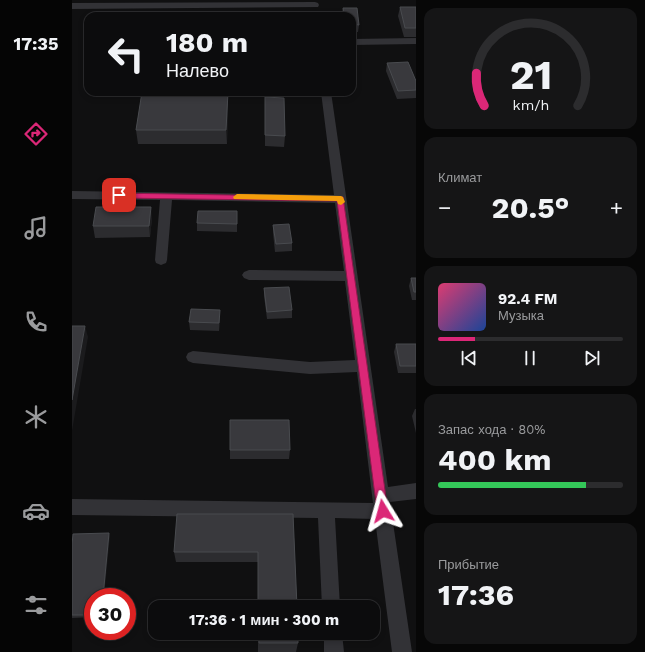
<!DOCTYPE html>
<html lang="ru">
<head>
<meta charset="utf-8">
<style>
	:root { --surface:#0c0c0d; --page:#151516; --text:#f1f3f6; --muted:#9a9b9d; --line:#2c2c2e; --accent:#db2777 }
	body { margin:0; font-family:"Work Sans",sans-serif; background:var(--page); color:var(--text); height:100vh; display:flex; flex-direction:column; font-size:15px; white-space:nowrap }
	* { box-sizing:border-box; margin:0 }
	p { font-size:13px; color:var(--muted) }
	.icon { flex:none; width:22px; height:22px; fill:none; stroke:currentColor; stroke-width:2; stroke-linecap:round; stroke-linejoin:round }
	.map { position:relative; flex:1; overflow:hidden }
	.panel { display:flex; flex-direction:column; gap:8px; padding:8px; background:#070707; width:229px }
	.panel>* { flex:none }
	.hud { position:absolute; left:12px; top:12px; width:272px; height:84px; border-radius:12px; box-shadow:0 2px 6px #0003,0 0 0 1px var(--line); background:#0c0c0d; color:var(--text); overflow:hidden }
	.speed { position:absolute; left:12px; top:588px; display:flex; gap:8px; font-size:20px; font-weight:700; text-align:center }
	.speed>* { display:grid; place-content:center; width:52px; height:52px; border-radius:50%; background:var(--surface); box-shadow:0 2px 6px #0003,0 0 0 1px var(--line); line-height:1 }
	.speed .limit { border:6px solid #d22; background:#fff; color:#111 }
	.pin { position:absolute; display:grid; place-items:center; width:34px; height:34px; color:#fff; margin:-17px; border-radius:8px; box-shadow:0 2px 6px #0006 }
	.me { position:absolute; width:44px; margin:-22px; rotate:352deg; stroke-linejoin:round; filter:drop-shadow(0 0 3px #0008) }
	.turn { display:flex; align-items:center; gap:14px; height:84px; padding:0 16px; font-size:18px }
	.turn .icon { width:52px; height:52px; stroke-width:2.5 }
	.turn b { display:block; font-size:28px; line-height:34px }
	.big { font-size:30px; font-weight:700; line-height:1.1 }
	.panel .card { flex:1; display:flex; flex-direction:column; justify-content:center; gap:6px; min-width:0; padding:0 14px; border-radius:12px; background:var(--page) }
	.panel .dial { align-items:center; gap:0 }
	.dial svg { height:104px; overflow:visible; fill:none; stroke:var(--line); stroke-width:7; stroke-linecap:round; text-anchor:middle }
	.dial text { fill:var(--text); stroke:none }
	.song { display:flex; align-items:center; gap:12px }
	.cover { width:48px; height:48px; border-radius:6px; background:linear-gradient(135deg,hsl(340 70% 55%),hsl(220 70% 35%)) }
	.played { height:4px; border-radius:2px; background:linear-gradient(90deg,var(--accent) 20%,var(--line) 20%) }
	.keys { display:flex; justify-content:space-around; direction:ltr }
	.heat { display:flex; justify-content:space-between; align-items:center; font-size:22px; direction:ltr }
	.charge { height:6px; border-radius:3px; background:linear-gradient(90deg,#34c759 80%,var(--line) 0) }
	.trip { position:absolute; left:76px; top:600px; width:232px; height:40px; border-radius:12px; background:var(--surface); box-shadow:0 2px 6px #0003,0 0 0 1px var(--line); font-weight:700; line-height:40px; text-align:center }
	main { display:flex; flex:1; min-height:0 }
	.tab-bar { display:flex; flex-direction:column; width:72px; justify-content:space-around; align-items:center; background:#050505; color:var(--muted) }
	.tab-bar .icon { width:28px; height:28px }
	.tab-bar .selected { color:var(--accent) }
	.tab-bar b { font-size:18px; color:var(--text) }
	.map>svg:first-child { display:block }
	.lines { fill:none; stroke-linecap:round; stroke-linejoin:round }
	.minor { fill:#323236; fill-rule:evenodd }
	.wall { fill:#2c2c2f }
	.shaded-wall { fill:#1b1b1d }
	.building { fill:#39393d; stroke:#494b4f }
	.route { fill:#db2777; stroke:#8e194d }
	.slow { fill:#f59e0b }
</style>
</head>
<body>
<main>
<nav class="tab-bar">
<b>17:35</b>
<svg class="icon selected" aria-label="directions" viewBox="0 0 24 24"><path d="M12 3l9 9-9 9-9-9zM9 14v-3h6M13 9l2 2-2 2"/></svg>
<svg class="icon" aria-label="music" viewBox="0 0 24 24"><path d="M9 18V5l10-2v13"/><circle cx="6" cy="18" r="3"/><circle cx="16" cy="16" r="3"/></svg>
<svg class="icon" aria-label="phone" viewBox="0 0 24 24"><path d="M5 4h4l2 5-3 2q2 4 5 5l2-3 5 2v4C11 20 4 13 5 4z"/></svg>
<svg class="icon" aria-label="climate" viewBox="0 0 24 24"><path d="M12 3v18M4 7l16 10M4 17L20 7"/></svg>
<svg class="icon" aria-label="car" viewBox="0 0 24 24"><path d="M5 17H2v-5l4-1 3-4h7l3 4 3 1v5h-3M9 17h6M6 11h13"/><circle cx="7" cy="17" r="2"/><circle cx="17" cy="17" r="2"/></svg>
<svg class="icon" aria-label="filters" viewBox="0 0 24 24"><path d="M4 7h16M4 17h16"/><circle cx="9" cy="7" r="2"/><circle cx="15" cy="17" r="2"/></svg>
</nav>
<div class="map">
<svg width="344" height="652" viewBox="0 0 344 652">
	<rect width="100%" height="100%" fill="#101011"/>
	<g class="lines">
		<path class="minor" d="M 243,2 L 246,3 L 247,5 L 246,7 L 0,9 L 0,3 Z
			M 344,38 L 344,44 L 280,45 L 280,39 Z
			M 249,92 L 259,92 L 316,487 L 344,483 L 344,499 L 318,502 L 340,652 L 320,652 L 303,519 L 263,518 L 268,607 L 250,607 L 246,518 L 0,515 L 0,499 L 301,503 L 285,372 L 238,374 L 121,363 L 116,361 L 114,357 L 116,353 L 121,351 L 238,362 L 283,360 L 273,281 L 177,280 L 172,278 L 170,275 L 172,272 L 177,270 L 272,271 L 263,203 L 100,200 L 95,260 L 94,263 L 89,265 L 84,263 L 83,260 L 88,200 L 0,199 L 0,191 L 262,195 Z
			M 252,633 L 270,633 L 272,652 L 252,652 Z"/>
	</g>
	<path class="wall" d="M 328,7 L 344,7 L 344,37 L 332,37 L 326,16 Z
		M 271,8 L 285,8 L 287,25 L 286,32 L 280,32 L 280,16 L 270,16 Z
		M 315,63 L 344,81 L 344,98 L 325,99 L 314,71 Z
		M 70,92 L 156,92 L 155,144 L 66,144 L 64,130 Z
		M 193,97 L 213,136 L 212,147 L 193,146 Z
		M 165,212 L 165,232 L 125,231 L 125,223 Z
		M 80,218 L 78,237 L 23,238 L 21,226 Z
		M 201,225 L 220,243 L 220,251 L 203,252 L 201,233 Z
		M 339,278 L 344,278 L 344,300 L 340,300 L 337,286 Z
		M 192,288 L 220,310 L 220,318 L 195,319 L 192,296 Z
		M 148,318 L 147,331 L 118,330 L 117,322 Z
		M 324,344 L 344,344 L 344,373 L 326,373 L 322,352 Z
		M 343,409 L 344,409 L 344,433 L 340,416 Z
		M 158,450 L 218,450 L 217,459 L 158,459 Z
		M 221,514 L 225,607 L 186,607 L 186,562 L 104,562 L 102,552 Z
		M 38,536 L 21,597 L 21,617 L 0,618 L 0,545 Z
		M 186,633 L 226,633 L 226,643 L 224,652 L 186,652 Z"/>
	<path class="shaded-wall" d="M 156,92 L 155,144 L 154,130 Z
		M 79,207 L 80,218 L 78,237 L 77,226 Z
		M 148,310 L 148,318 L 147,331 L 147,323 Z
		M 13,326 L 16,337 L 0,431 L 0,400 Z
		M 37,533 L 38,536 L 32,597 L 31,597 Z"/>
	<path class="building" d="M 328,7 L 344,7 L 344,28 L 333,28 Z
		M 271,8 L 285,8 L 287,25 L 280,24 L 280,16 L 272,16 Z
		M 336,62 L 344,81 L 344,90 L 326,91 L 315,63 Z
		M 70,92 L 156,92 L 154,130 L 64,130 Z
		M 193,97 L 212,98 L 213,136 L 193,135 Z
		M 24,207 L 79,207 L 77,226 L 21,226 Z
		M 126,211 L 165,211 L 165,224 L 125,223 Z
		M 217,224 L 220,243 L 204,244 L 201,225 Z
		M 339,278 L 344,278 L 344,292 L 342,292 Z
		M 217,287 L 220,310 L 195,312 L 192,288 Z
		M 119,309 L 148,310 L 147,323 L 117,322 Z
		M 0,326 L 13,326 L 0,400 Z
		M 324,344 L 344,344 L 344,366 L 328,366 Z
		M 158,420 L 217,420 L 218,450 L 158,450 Z
		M 105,514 L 221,514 L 225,607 L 186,607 L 186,552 L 102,552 Z
		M 37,533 L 31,597 L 21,597 L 21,615 L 0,615 L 0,545 L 1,534 Z
		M 187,633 L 226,633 L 226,643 L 187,643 Z"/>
	<path class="route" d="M 44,193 L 271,197 L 316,511 L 315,515 L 311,516 L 307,515 L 305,511 L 265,201 L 47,198 L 43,195 Z"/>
	<path class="slow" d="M 165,194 L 269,196 L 271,197 L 273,202 L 269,205 L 266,204 L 265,201 L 162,199 L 161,197 Z"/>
</svg>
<div class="speed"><div class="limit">30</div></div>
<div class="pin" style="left:47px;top:195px;background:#d93025"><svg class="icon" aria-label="arrive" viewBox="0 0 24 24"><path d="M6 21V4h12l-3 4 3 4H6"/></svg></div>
<svg class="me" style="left:311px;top:511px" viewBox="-20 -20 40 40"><path d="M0-17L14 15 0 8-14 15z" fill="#db2777" stroke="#fff" stroke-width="4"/></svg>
<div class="trip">17:36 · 1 мин · 300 m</div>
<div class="hud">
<div class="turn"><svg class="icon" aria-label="left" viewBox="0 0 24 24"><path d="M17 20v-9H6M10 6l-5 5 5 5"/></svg><div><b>180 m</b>Налево</div></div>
</div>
</div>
<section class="panel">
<div class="card dial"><svg viewBox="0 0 100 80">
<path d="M14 69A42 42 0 1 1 86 69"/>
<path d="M14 69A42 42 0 0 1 8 44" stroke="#db2777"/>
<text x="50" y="56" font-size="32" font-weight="700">21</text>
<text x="50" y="72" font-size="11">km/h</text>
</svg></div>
<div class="card"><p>Климат</p>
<div class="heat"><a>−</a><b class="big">20.5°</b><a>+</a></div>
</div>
<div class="card">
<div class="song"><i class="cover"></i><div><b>92.4 FM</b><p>Музыка</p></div></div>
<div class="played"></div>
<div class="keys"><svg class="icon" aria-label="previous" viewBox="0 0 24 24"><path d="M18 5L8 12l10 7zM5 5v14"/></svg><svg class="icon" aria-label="pause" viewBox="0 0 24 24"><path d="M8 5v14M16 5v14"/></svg><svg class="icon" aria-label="next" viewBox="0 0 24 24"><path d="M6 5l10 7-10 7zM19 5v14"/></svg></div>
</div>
<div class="card"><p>Запас хода · 80%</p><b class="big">400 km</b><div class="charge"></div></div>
<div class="card"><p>Прибытие</p><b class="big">17:36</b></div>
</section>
</main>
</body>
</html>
